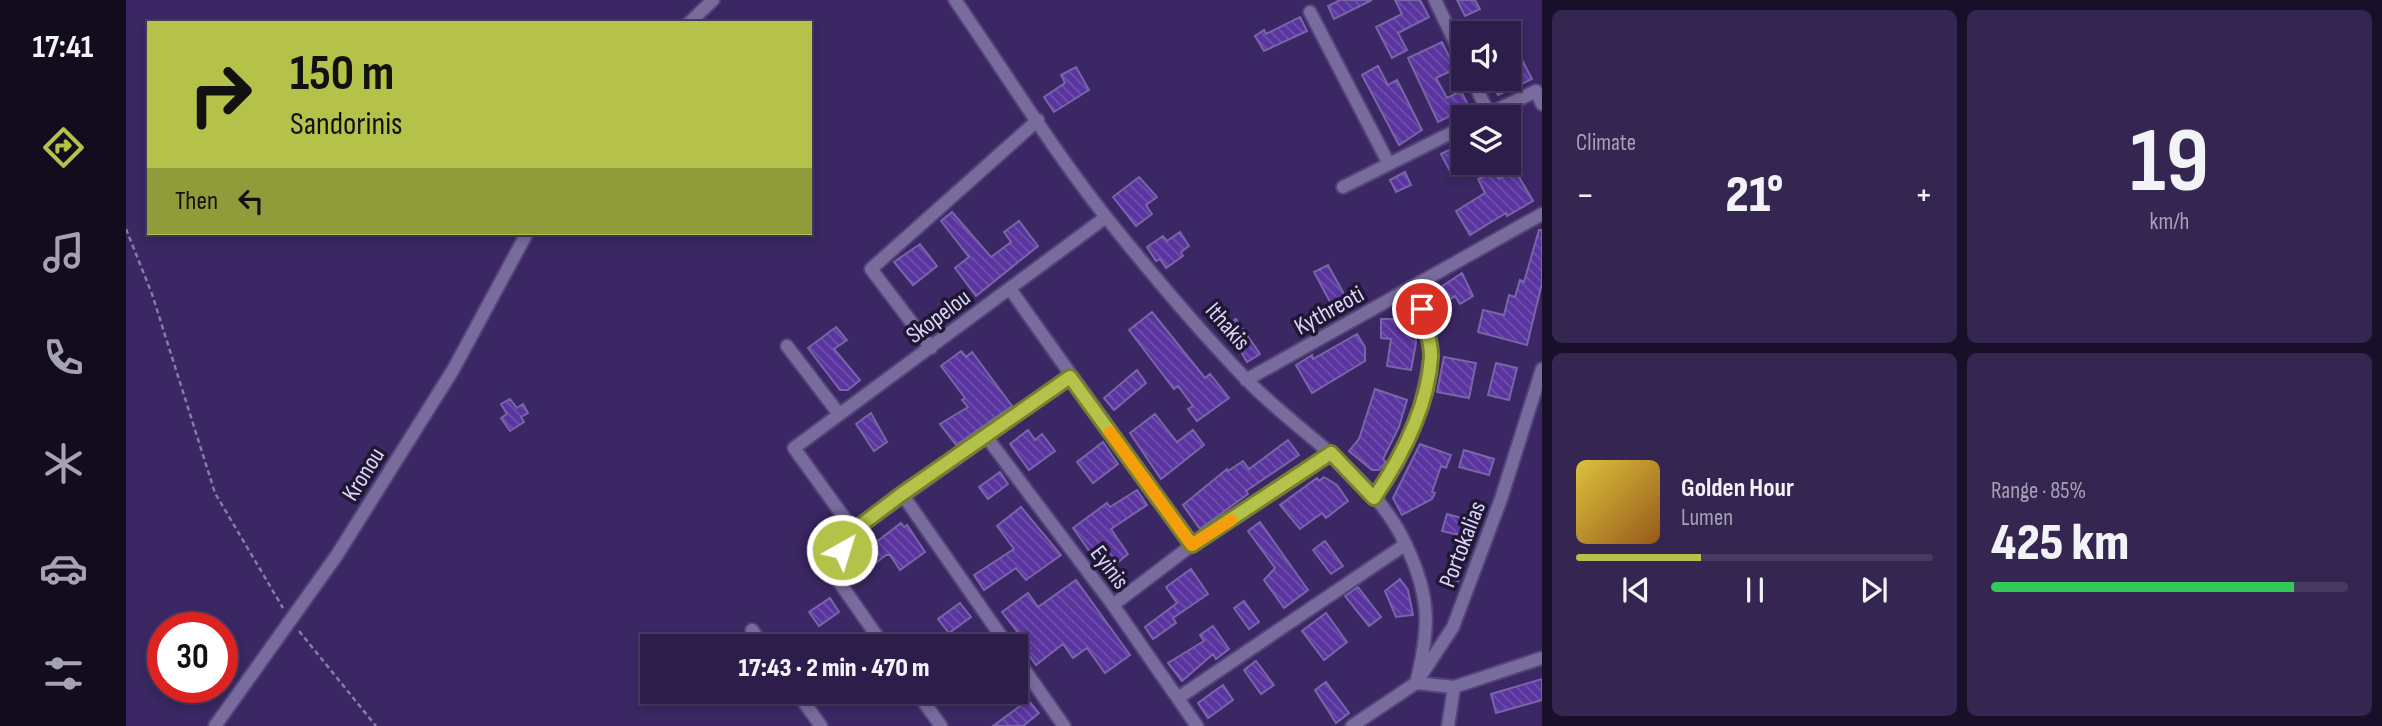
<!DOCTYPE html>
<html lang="en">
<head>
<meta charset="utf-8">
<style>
	:root { --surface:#2c1d4a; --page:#342651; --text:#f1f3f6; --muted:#a6a2b5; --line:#483b62; --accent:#b5c249 }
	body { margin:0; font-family:"Sofia Sans Condensed",sans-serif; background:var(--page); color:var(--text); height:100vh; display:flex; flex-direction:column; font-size:26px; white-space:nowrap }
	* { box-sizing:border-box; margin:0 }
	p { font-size:23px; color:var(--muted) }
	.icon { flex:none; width:38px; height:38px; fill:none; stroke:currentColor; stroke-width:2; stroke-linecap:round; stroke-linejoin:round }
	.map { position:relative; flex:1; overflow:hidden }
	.drawer { display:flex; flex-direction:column; gap:10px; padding:10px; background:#181029; width:840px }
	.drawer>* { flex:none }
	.banner { position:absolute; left:21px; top:21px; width:665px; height:214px; border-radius:0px; box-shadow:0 4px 10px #0003,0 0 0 2px var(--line); background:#b5c249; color:#111; overflow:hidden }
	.fabs { position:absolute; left:1325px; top:21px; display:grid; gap:14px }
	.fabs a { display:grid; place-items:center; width:70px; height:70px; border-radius:0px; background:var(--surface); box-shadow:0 4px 10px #0003,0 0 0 2px var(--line); font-size:35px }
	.speed { position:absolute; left:21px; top:612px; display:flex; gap:14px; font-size:35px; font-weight:700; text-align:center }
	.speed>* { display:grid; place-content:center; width:91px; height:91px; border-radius:50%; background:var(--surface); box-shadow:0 4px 10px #0003,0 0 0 2px var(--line); line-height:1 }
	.speed .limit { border:10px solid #d22; background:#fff; color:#111 }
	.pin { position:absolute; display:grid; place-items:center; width:60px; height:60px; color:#fff; margin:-30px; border:4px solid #fff; border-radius:50%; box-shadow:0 2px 7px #0007 }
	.me { position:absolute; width:77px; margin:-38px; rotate:39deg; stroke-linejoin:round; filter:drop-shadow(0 0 5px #0008) }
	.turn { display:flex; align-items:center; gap:24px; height:147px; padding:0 28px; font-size:32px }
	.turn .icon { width:91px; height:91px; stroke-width:2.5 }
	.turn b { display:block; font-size:49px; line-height:60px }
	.then { display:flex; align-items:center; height:66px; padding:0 28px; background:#0003; gap:14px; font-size:26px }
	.big { font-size:52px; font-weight:800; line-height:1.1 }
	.drawer .widget { flex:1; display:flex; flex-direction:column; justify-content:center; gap:10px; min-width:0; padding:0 24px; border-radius:10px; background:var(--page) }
	.drawer .dial { align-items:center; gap:0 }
	.dial b { font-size:91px; line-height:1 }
	.song { display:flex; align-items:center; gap:21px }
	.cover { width:84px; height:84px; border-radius:10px; background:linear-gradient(135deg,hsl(50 70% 55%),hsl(30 70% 35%)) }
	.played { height:7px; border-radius:4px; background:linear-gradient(90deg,var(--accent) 35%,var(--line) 35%) }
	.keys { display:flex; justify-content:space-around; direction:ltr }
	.heat { display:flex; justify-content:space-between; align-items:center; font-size:38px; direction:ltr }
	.charge { height:10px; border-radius:5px; background:linear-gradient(90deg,#34c759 85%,var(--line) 0) }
	.drawer .tiles { flex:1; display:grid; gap:10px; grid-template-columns:repeat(2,1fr) }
	.trip { position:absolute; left:514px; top:634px; width:388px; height:70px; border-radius:0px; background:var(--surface); box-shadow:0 4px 10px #0003,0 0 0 2px var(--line); font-weight:800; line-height:70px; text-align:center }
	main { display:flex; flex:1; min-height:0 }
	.menu { display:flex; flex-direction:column; width:126px; justify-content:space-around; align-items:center; background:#120c1e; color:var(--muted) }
	.menu .icon { width:49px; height:49px }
	.menu .current { color:var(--accent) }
	.menu b { font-size:32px; color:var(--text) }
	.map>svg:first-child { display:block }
	.building { fill:url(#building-back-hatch); stroke:#7766a8; stroke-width:2 }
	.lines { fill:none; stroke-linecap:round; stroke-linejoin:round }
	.street-casing { stroke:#54437b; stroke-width:16 }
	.path { stroke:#887aab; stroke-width:2.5; stroke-dasharray:5 3.5; stroke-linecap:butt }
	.street { stroke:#786c9c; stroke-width:12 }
	.route-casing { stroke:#767e2f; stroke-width:18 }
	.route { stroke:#b5c249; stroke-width:12 }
	.slow { stroke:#f59e0b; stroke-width:12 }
	.labels { text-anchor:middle; stroke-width:7; stroke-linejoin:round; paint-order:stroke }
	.street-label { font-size:24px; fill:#dcd4f9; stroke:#1f1832 }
</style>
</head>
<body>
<main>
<nav class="menu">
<b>17:41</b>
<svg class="icon current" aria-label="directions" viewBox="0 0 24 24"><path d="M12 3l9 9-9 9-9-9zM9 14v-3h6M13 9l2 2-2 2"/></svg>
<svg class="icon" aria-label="music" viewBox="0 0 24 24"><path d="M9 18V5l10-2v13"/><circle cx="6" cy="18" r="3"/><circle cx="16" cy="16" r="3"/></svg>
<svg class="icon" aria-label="phone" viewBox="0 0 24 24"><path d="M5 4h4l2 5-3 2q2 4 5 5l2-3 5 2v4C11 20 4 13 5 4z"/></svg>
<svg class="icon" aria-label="climate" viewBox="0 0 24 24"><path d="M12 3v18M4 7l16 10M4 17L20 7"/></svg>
<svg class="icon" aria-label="car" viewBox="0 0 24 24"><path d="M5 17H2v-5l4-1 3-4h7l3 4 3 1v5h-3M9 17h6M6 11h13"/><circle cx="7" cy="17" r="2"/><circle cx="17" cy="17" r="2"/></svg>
<svg class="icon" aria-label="filters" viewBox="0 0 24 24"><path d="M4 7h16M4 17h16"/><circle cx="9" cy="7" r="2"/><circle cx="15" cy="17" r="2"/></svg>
</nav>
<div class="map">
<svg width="1416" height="726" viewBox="0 0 1416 726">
	<defs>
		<pattern id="building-back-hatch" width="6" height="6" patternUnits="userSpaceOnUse" patternTransform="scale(1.75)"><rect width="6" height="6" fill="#5a349f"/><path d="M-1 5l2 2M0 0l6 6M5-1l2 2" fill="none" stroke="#7150ad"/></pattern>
	</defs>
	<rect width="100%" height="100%" fill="#3a2763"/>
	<path class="building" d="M 1214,0 L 1246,0 L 1208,19 L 1202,6 Z
		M 1269,0 L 1294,0 L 1303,17 L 1272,33 L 1281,50 L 1266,58 L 1250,27 L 1276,14 Z
		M 1331,0 L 1349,0 L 1354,9 L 1339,16 Z
		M 1174,17 L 1181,31 L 1138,51 L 1129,36 L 1138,30 L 1140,34 Z
		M 1382,33 L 1406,79 L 1372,95 L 1363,79 L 1382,79 Z
		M 1316,42 L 1329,69 L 1310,78 L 1321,98 L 1335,91 L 1343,107 L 1312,122 L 1282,58 Z
		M 1252,66 L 1262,85 L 1271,80 L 1296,130 L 1273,145 L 1236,75 Z
		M 950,67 L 963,90 L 928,112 L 918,97 L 939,83 L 935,75 Z
		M 1329,147 L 1338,163 L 1324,171 L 1315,154 Z
		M 1350,163 L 1364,163 L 1373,179 L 1389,170 L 1407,201 L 1381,216 L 1380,213 L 1344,235 L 1330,211 L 1359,193 L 1352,179 L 1357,177 Z
		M 1279,172 L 1285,185 L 1270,192 L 1264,180 Z
		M 1013,177 L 1031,197 L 1020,205 L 1026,214 L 1010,226 L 987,197 Z
		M 826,212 L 865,257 L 885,242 L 878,232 L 893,221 L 912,246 L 850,296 L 829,268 L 843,257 L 815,221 Z
		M 1413,230 L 1416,230 L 1416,283 L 1401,345 L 1352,332 L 1357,310 L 1378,315 L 1383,295 L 1389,297 L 1394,280 L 1398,282 Z
		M 1054,232 L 1063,246 L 1055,252 L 1057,256 L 1040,268 L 1034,259 L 1030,261 L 1021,247 L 1037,236 L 1041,241 Z
		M 794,244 L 811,266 L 787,285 L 768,262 Z
		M 1202,265 L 1223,303 L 1209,311 L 1188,272 Z
		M 1336,273 L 1347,296 L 1334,304 L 1329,296 L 1323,300 L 1315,287 Z
		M 1270,308 L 1286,308 L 1288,315 L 1290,343 L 1285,370 L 1261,366 L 1265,339 L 1255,338 L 1255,319 L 1270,319 Z
		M 1026,312 L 1079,378 L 1084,374 L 1103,398 L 1071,421 L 1062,409 L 1067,406 L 1052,386 L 1048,389 L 1003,330 Z
		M 1110,319 L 1134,354 L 1121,362 L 1100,325 Z
		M 710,327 L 721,340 L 708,349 L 734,380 L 722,390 L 714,390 L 682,348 Z
		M 1231,334 L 1239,347 L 1239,361 L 1186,393 L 1170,365 L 1186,355 L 1187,359 Z
		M 835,351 L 840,357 L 846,352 L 886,406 L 830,445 L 814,424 L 842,407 L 836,400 L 839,398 L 815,366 Z
		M 1318,357 L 1350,363 L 1343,398 L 1311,392 Z
		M 1370,363 L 1391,368 L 1383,400 L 1362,395 Z
		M 1011,370 L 1020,383 L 988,410 L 978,398 Z
		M 1249,389 L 1281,400 L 1273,427 L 1257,459 L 1260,462 L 1253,470 L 1246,470 L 1223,451 L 1233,439 Z
		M 384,399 L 391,408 L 397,404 L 402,413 L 395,417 L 398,422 L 384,431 L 375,418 L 381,414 L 375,404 Z
		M 745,413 L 761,442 L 748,451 L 730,424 Z
		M 1029,414 L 1051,442 L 1067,430 L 1078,445 L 1035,479 L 1004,433 Z
		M 902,430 L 909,440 L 916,434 L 929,451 L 903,470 L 884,444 Z
		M 1162,440 L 1173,455 L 1120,491 L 1122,494 L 1074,529 L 1057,505 L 1101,469 L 1102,471 L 1117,461 L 1123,469 Z
		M 977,442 L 992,464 L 967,483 L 951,462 Z
		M 1294,444 L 1325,455 L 1320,468 L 1315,466 L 1306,492 L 1309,493 L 1306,499 L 1276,515 L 1267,498 Z
		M 1338,450 L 1368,459 L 1363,475 L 1333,467 Z
		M 874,472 L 882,484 L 862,499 L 853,487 Z
		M 1198,477 L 1211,485 L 1222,501 L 1200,518 L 1196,513 L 1174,529 L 1154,505 L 1191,478 L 1193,481 Z
		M 1011,490 L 1021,505 L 985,529 L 1002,554 L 979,573 L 947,528 L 981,503 L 984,507 Z
		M 895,507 L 935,555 L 900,580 L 890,568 L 858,590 L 848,575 L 888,549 L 871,526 Z
		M 1321,514 L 1350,522 L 1332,581 L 1318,577 L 1333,535 L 1316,531 Z
		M 1134,522 L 1182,590 L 1158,608 L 1138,580 L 1149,568 L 1122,531 Z
		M 775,523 L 778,527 L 781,525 L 799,552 L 774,570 L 764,555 L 760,555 L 732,577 L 722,564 Z
		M 1199,541 L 1217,566 L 1205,574 L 1187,550 Z
		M 1065,569 L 1082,594 L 1047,618 L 1050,623 L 1027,639 L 1019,627 L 1051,603 L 1040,587 Z
		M 1274,579 L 1282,590 L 1287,615 L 1270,617 L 1259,591 Z
		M 950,580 L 1004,655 L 979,673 L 961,648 L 947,658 L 937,644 L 910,665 L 900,651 L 904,648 L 876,612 L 902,593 L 912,607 Z
		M 1232,587 L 1255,617 L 1243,626 L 1219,596 Z
		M 704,598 L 713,612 L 693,626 L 683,612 Z
		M 1118,601 L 1133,622 L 1123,629 L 1108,608 Z
		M 834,603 L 845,617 L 823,633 L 812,619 Z
		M 1200,613 L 1221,642 L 1198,660 L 1176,631 Z
		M 1087,626 L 1103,649 L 1090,659 L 1087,654 L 1056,681 L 1042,663 L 1078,641 L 1074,635 Z
		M 1130,661 L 1148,685 L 1135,694 L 1118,670 Z
		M 1416,679 L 1416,700 L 1370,713 L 1365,694 Z
		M 1200,682 L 1223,713 L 1210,723 L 1189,690 Z
		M 1097,685 L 1107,700 L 1082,718 L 1072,703 Z
		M 902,700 L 913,713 L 897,726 L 867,726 Z"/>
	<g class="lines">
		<g class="street-casing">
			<path id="street" d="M 829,0 C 879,72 926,149 980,217 C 1024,272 1071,328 1119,378 C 1171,433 1247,473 1280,545 C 1305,598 1304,628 1290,683 L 1328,687 L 1416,658
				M 1309,0 L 1337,59
				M 1184,12 L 1263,164
				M 563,23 L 587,0
				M 1346,79 L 1363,114
				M 1356,117 L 1410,91 L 1416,104
				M 1217,187 L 1337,127
				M 884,289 L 1066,545
				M 661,346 L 713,414
				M 805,348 L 745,269 L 912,120
				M 944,377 L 728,531 L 668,448 L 980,217
				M 1120,380 L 1416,214
				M 859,435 L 987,605 L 1071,726
				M 776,494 L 882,646
				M 1248,498 L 1271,463 L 1294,408 L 1305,356 L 1291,286
				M 728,531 L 704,569 L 758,646
				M 987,605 L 1066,545 L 1204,453
				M 626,630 L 637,646
				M 891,659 L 938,726
				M 670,691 L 695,726
				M 790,691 L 815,726
				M 1052,698 L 1280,544
				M 89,726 L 211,555 L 327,370 L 401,233
				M 1226,726 L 1290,683 L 1327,627 L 1375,499 L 1416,369
				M 1322,726 L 1328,687"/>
		</g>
		<path class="path" d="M 0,229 L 26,294 L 89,493 L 157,608
			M 173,631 L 250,726"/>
		<use href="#street" class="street"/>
	</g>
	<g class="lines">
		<g class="route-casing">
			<path id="route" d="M 716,550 L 727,531 L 776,494 L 944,377 L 1066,545 L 1205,453 L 1248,498 C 1275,458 1302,407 1305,357 C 1306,343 1298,324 1296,309"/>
		</g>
		<use href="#route" class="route"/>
		<path class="slow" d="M 984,432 L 1066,545 L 1105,520"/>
	</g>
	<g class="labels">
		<g class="street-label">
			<text transform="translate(1203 310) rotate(-29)" y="8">Kythreoti</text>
			<text transform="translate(812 316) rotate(-37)" y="8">Skopelou</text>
			<text transform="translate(1102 326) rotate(49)" y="8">Ithakis</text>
			<text transform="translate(237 474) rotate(-58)" y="8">Kronou</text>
			<text transform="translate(1336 544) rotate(-69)" y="8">Portokalias</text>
			<text transform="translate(984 567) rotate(53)" y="8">Eyinis</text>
		</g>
	</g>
</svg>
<div class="fabs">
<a><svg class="icon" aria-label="sound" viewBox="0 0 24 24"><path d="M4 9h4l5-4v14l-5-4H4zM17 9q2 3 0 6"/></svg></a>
<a><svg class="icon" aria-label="layers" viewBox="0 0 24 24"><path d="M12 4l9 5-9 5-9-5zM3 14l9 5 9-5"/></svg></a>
</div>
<div class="speed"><div class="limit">30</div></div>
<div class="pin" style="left:1296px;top:309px;background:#d93025"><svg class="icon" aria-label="arrive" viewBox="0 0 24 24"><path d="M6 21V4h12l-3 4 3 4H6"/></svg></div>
<svg class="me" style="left:716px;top:550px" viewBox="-20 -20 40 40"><circle r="17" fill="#b5c249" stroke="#fff" stroke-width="3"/><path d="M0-11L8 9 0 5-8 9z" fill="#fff"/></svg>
<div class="trip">17:43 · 2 min · 470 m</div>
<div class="banner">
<div class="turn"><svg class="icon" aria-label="right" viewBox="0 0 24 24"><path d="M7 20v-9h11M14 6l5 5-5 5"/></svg><div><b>150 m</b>Sandorinis</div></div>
<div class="then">Then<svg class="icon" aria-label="left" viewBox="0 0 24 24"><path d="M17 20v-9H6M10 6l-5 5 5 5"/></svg></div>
</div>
</div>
<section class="drawer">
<div class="tiles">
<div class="widget"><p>Climate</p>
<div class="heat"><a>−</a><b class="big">21°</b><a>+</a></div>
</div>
<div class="widget dial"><b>19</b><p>km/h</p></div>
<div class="widget">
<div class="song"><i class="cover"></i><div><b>Golden Hour</b><p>Lumen</p></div></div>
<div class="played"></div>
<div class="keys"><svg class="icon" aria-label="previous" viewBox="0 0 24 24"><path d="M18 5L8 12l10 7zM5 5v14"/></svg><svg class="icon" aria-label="pause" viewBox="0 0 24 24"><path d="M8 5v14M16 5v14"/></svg><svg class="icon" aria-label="next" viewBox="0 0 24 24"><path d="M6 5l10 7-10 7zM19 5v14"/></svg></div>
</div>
<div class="widget"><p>Range · 85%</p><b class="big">425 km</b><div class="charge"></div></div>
</div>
</section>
</main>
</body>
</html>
